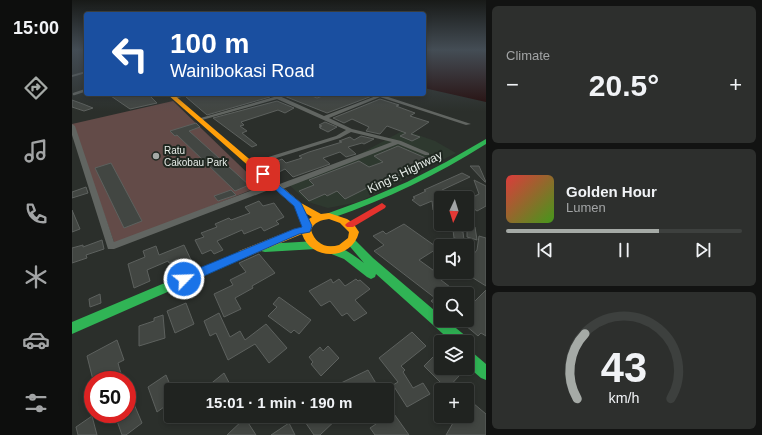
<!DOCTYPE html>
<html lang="en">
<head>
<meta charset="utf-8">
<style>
	:root { --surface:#202320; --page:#2d2f2d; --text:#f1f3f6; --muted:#a2a4a5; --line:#3d403e; --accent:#a5aaa6 }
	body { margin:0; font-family:Helvetica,sans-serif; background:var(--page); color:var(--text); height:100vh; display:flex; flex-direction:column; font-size:15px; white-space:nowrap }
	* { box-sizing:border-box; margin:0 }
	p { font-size:13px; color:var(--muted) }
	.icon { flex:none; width:22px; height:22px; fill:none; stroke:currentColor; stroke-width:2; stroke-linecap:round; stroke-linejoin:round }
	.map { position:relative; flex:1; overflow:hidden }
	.side { display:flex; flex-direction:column; gap:6px; padding:6px; background:#121312; width:276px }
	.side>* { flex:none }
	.guide { position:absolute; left:12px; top:12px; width:342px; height:84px; border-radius:4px; box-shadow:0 2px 6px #0003,0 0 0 1px var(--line); background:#1a4fa0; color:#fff; overflow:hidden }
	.needle { width:26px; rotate:184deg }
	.buttons { position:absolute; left:362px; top:191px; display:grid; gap:8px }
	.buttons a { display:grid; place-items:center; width:40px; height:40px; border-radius:4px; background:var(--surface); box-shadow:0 2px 6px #0003,0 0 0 1px var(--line); font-size:20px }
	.speed { position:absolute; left:12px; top:371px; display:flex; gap:8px; font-size:20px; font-weight:700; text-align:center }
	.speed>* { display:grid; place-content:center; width:52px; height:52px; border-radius:50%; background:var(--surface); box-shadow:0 2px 6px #0003,0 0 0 1px var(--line); line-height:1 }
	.speed .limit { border:6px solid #d22; background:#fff; color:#111 }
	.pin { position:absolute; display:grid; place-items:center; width:34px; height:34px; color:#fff; margin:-17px; border-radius:8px; box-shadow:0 2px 6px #0006 }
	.me { position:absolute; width:44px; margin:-22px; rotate:66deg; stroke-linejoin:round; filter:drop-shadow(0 0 3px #0008) }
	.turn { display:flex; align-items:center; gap:14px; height:84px; padding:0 20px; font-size:18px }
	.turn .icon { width:52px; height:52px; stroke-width:2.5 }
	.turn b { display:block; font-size:28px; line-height:34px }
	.big { font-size:30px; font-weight:600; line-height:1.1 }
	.side .tile { flex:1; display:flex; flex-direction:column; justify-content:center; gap:6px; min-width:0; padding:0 14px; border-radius:6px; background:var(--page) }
	.side .dial { align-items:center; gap:0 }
	.dial svg { height:104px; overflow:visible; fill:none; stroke:var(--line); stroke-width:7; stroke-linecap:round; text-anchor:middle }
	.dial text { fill:var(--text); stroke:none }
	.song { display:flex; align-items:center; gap:12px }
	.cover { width:48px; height:48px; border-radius:6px; background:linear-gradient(135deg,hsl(0 70% 55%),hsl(100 70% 35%)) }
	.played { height:4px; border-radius:2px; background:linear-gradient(90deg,var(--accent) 65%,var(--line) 65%) }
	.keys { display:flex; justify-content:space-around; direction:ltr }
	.heat { display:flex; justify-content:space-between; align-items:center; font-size:22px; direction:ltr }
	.trip { position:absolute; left:92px; top:383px; width:230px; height:40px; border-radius:4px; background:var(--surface); box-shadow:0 2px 6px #0003,0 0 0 1px var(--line); font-weight:600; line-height:40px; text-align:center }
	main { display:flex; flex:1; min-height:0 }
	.tabs { display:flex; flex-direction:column; width:72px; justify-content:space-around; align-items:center; background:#0d0e0d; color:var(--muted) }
	.tabs .icon { width:28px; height:28px }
	.tabs .selected { color:var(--accent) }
	.tabs b { font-size:18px; color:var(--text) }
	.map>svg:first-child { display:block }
	.built { fill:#2e392f }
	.green { fill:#634b48 }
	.water { fill:#250c0b }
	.building { fill:#424642; stroke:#5d615e }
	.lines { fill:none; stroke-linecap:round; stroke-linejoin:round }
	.lane { stroke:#616561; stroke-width:2.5 }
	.street { fill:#616561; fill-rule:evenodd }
	.fast { fill:#30b455; fill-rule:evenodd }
	.slow { fill:#ff9f0a; fill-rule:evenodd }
	.jam { fill:#e5322d; fill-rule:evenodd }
	.route { fill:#1a73e8; stroke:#114b97 }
	.poi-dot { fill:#a5aaa6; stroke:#1f2720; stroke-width:1.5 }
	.labels { text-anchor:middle; stroke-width:4; stroke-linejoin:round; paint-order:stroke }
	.far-poi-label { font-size:10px; fill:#e7ede8; stroke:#1f2720; text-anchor:start }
	.street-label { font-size:12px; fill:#e7ede8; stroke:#1f2720 }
</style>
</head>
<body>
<main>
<nav class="tabs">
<b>15:00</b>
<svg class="icon selected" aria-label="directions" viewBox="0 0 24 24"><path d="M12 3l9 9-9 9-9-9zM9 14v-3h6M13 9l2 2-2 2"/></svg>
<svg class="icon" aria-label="music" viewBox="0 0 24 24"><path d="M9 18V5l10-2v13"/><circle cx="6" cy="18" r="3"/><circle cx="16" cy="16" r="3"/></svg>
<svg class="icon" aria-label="phone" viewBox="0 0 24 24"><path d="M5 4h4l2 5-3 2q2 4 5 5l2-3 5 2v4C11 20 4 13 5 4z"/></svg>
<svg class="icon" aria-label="climate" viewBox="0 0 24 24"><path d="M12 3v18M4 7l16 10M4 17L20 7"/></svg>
<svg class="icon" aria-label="car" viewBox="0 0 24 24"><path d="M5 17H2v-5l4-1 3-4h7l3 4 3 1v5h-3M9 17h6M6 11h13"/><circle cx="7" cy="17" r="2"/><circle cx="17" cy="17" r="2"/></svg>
<svg class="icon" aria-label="filters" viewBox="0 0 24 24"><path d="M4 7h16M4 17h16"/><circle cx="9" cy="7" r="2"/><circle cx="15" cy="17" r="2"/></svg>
</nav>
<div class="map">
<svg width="414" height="435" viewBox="0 0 414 435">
	<rect width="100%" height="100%" fill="#2b2f2b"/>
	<path class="built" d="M 332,130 L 363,141 L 384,153 L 287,202 L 256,208 L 236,202 L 215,183 L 286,155 Z"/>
	<path class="green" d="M 101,101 L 189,186 L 43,245 L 0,124 Z"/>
	<path class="water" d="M 352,50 L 403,50 L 414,52 L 414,102 L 352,88 Z"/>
	<path class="building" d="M 36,94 L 76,94 L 85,103 L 58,109 Z
		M 125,94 L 196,94 L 198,97 L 135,115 L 114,97 Z
		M 207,94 L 235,94 L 245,98 L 256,94 L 299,94 L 300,96 L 255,113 Z
		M 308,99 L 327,105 L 324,106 L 343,113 L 338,116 L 357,122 L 339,134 L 348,137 L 340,141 L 328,136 L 334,133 L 315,126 L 308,134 L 294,131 L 297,127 L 280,119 L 272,123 L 261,118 Z
		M 0,100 L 11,104 L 21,108 L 12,111 L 0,107 Z
		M 205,101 L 222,108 L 213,113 L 206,110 L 169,122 L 172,125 L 168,126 L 175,131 L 170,133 L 185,145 L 180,147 L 141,118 Z
		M 253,122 L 265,127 L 256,132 L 248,128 L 249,128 L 247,127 L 250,126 L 247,125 Z
		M 124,123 L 128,127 L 117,131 L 177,185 L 163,191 L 105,135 L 103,136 L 98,131 Z
		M 289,136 L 302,139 L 292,144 L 290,143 L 276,147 L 284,154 L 274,157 L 268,152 L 251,158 L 258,164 L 221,177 L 213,169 L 207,172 L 198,164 L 210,159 L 214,163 L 230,158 L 227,156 L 237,152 L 270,142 L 267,141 L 278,137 L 282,140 Z
		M 326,146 L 356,159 L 352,161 L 355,163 L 298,188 L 297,187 L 273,199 L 265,191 L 255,196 L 253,194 L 237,201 L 227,191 L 242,185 L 237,180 L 287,161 L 297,167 L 311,162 L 302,156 Z
		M 39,163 L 70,221 L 52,228 L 23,168 Z
		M 398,166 L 407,166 L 414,182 L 413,182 Z
		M 390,173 L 398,177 L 370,190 L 374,193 L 369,195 L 369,211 L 361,210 L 360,201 L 348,206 L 340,200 L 343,198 L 341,197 L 354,191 L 352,190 Z
		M 402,180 L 414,186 L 414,206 L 405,211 L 395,204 L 395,200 L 407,194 Z
		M 14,187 L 16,193 L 0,198 L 0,192 Z
		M 159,190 L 164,195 L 146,201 L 142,196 Z
		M 187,201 L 191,206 L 202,203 L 212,217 L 204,221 L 207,224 L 192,231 L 189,227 L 172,234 L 170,230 L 145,241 L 151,250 L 142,254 L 139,250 L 130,254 L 123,240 L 132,237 L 129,233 L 145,227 L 143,224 L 157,218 L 159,220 L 178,213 L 173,207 Z
		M 0,210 L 8,229 L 0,232 Z
		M 332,224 L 366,248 L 347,260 L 372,278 L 369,280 L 387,294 L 369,294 L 369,309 L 359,301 L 363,298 L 302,251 L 312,245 L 301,236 L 311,231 L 314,234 Z
		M 395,225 L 403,227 L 405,240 L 395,237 Z
		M 381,230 L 391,232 L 392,240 L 382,238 Z
		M 407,236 L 414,238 L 414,286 L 393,273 L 401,263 L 396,261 L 405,250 Z
		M 30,240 L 32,249 L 14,255 L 15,258 L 0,263 L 0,248 L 11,245 L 11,247 Z
		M 112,245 L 120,262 L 110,266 L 107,259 L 97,263 L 96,261 L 75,270 L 78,281 L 62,288 L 56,264 L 73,257 L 71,251 L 84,246 L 87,255 Z
		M 187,254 L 203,273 L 180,286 L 181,288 L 163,298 L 169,309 L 152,317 L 142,294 L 161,285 L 158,280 L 174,272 L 167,263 Z
		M 259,279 L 261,283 L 267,279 L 273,286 L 284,279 L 286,281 L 288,280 L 298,289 L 283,300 L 295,313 L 282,321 L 275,313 L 270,316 L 258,301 L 249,306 L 237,291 Z
		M 414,290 L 414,336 L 409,333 L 406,336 L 387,320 L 395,320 L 395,300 L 400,304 Z
		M 28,294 L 29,303 L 18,307 L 17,299 Z
		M 207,297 L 239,320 L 227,334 L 222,330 L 219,333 L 196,316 L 205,307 L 201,304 Z
		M 114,303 L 122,324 L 103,333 L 95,311 Z
		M 147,313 L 158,337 L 168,331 L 173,340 L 194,324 L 215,348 L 197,363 L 183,344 L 156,360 L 144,333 L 138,336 L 132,321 Z
		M 91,315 L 93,338 L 67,346 L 67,326 L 82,321 L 82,318 Z
		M 340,332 L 354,346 L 329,366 L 333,370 L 331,372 L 341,388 L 351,383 L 358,394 L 335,407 L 321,385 L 326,382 L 307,358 Z
		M 45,340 L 52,360 L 46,363 L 49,374 L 38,380 L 21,380 L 15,356 Z
		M 256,346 L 267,358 L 249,376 L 239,364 L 241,362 L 237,357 L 248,347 L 251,351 Z
		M 364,354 L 369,359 L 369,368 L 379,368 L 387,376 L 375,389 L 352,366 Z
		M 296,370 L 308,390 L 273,390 L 269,383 Z
		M 152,373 L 161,390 L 138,390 L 136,386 Z
		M 94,375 L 99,387 L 99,402 L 85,412 L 76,387 Z
		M 395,398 L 414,414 L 414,435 L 374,435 L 385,416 L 395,416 Z
		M 62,404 L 70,423 L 54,435 L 50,435 L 44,418 L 49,414 L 55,414 L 55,409 Z
		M 320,411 L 337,435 L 303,435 L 298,428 L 304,424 L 299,416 L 315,416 L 315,414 Z
		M 20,416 L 25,435 L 6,435 L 4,427 Z
		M 229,416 L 268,416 L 248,435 L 242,435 Z
		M 173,418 L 184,435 L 155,435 Z
		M 217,423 L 223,435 L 199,435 Z"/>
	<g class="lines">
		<path class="lane" d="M 2,94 L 14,90"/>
		<path class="street" d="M 14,71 L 14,73 L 0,77 L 0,75 Z
			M 113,94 L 120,94 L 102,99 L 100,98 Z
			M 197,94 L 203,94 L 252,116 L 304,96 L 300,94 L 307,94 L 399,124 L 394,125 L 308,97 L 257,118 L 280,129 L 329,141 L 357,153 L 357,155 L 353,155 L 326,144 L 208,190 L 202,190 L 202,188 L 42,249 L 36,249 L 0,135 L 0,124 L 3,126 L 42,242 L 199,183 L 205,183 L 205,185 L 320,142 L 279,132 L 268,138 L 179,166 L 176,164 L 177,163 L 264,136 L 274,130 L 205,99 L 130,120 L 125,119 L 202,97 Z"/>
		<path class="fast" d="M 414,139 L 414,144 C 365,175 315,199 260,218 L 254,218 L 253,216 L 254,214 L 295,199 L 335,182 L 374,162 Z
			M 279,238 L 282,239 L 301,258 L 369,316 L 369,320 L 374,320 L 395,337 L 396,342 L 395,346 L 395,342 L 380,342 L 304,274 L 303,277 L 299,279 L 295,277 L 272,259 L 257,253 L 256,250 L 257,247 C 268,244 284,257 292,263 L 274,242 L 276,239 Z
			M 244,241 L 247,242 L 249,245 L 247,248 L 244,249 L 193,252 L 189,251 L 188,248 L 189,245 L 193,244 Z
			M 171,250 L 175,251 L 176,254 L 175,257 L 0,334 L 0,322 Z
			M 395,350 L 400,352 L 414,364 L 414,380 L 409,378 L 395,366 Z"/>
		<path class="slow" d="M 95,94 L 101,94 L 229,203 L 249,214 L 257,213 L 275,219 L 281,223 L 287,232 C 280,261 239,261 230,234 L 175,257 L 171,258 L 167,257 L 166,254 L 167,251 L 222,229 L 231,227 L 234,221 L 240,217 L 223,207 ZM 257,219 L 268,223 L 277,232 L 276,238 L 267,245 C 253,249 243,243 239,230 C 242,222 249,220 257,219 Z"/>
		<path class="jam" d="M 310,203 L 314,206 L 313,208 L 281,227 L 275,227 L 273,225 L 275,223 Z"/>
	</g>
	<linearGradient id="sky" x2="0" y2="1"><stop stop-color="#181a18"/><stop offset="0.45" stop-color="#444d55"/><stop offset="1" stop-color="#444d55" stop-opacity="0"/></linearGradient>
	<rect width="414" height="111" fill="url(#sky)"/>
	<path class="route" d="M 191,172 L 229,203 L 240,226 L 238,232 L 227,234 L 116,283 L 112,284 L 108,283 L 106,279 L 108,276 L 222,229 L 230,227 L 222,206 L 188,176 L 188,173 Z"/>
	<circle class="poi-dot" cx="84" cy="156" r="4"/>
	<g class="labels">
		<g class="far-poi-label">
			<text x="92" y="154">Ratu<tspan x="92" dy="12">Cakobau Park</tspan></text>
		</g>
		<g class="street-label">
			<text transform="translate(333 172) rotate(-26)" y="4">King's Highway</text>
		</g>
	</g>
</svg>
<div class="buttons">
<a><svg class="needle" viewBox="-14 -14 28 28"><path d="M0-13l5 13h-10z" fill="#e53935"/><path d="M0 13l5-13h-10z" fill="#a2a4a5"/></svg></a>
<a><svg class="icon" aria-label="sound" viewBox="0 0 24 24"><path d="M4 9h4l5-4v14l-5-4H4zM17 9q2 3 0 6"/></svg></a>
<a><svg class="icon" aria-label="search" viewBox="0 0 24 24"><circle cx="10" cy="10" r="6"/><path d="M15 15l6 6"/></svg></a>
<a><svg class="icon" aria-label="layers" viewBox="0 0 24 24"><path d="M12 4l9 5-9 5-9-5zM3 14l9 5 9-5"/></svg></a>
<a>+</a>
</div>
<div class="speed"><div class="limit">50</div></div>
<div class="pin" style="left:191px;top:174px;background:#d93025"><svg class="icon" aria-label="arrive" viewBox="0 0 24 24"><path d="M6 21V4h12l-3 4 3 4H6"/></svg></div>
<svg class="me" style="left:112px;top:279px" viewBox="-20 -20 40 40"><circle r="17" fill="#1a73e8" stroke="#fff" stroke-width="3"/><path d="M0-11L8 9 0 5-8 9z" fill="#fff"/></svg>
<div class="trip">15:01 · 1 min · 190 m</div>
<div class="guide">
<div class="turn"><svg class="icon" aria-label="left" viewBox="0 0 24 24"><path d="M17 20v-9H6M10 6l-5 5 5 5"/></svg><div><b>100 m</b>Wainibokasi Road</div></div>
</div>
</div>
<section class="side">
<div class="tile"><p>Climate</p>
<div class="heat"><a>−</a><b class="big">20.5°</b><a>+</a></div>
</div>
<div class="tile">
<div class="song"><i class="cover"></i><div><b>Golden Hour</b><p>Lumen</p></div></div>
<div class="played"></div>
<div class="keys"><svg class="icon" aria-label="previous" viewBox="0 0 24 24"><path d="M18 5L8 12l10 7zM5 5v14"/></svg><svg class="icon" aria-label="pause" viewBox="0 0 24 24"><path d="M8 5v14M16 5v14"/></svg><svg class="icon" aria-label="next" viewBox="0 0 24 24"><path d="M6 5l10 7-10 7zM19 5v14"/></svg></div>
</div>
<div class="tile dial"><svg viewBox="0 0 100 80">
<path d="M14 69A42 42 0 1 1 86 69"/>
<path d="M14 69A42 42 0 0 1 20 19" stroke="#a5aaa6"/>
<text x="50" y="56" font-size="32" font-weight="700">43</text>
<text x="50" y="72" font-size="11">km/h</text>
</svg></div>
</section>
</main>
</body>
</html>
